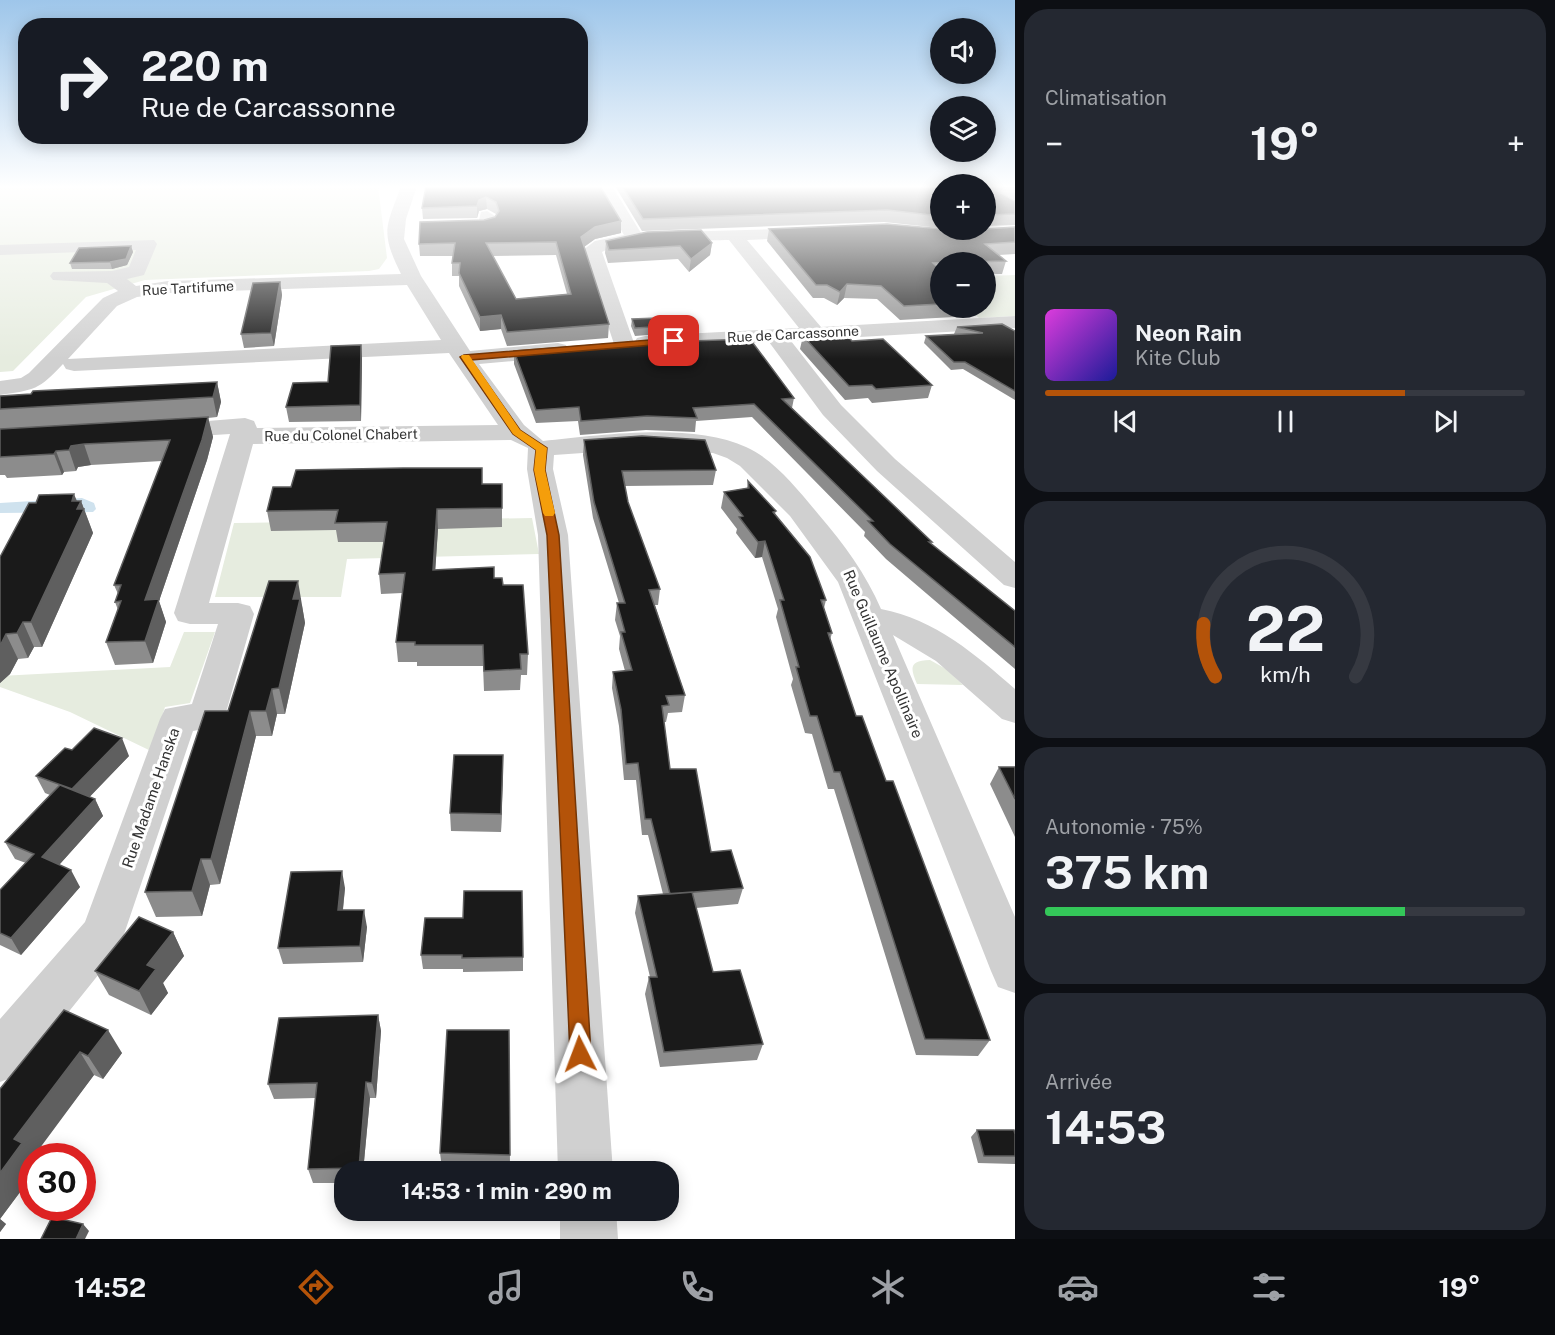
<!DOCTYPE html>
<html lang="fr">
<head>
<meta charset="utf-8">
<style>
	:root { --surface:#171b24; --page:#242831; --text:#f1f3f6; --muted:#9ea1a6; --line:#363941; --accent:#b45309 }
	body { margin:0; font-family:"Public Sans",sans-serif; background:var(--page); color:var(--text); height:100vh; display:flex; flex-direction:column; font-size:22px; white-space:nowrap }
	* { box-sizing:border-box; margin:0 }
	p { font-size:20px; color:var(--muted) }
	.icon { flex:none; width:33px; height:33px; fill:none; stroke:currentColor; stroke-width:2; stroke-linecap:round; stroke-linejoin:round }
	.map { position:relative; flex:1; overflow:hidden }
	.panel { display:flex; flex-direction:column; gap:9px; padding:9px; background:#0d0f14; width:540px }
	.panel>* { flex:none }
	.top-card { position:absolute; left:18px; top:18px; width:570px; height:126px; border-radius:24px; box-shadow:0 3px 15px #0003; background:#171b24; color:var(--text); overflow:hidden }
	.fabs { position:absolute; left:930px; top:18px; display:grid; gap:12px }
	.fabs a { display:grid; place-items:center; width:66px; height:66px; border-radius:50%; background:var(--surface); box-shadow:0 3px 15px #0003; font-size:30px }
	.speed { position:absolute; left:18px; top:1143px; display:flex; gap:12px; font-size:30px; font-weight:700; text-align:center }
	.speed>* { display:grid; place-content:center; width:78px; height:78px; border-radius:50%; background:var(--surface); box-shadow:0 3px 15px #0003; line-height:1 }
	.speed .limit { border:9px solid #d22; background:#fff; color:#111 }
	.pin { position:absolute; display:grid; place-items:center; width:51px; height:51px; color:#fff; margin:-26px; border-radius:12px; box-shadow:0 3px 9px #0006 }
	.me { position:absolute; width:66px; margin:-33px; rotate:357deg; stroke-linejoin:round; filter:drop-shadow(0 0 4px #0008) }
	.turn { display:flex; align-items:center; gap:21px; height:126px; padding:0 24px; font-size:27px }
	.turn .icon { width:78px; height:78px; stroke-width:2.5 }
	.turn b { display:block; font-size:42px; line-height:51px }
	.big { font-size:45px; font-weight:700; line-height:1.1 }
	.panel .card { flex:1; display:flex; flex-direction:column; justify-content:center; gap:9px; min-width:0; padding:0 21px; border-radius:24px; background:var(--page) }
	.panel .dial { align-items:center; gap:0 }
	.dial svg { height:156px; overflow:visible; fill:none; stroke:var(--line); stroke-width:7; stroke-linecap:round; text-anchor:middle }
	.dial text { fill:var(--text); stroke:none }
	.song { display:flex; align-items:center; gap:18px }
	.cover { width:72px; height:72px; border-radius:9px; background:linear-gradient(135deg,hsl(300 70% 55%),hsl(240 70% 35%)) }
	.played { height:6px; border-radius:3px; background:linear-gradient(90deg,var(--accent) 75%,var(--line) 75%) }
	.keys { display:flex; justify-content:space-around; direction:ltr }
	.heat { display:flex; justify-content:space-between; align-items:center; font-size:33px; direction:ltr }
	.charge { height:9px; border-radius:4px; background:linear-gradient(90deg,#34c759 75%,var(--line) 0) }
	.trip { position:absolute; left:334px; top:1161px; width:345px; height:60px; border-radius:24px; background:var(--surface); box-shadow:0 3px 15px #0003; font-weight:700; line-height:60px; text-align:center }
	.dock { display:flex; height:96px; justify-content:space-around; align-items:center; background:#090b0e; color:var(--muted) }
	.dock .icon { width:42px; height:42px }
	.dock .selected { color:var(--accent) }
	.dock b { font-size:27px; color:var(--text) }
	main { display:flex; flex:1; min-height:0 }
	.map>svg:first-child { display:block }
	.green { fill:#e6ecdf }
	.water { fill:#cfe2ee }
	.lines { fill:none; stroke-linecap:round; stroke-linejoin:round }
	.minor { fill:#d0d0d0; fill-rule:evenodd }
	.wall { fill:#8c8c8c; fill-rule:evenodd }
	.shaded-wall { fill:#5f5f5f }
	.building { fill:#1a1a1a; stroke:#5f5f5f; stroke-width:1.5; fill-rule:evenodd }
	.route { fill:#b45309; stroke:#753606; stroke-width:1.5 }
	.slow { fill:#f59e0b }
	.labels { text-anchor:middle; stroke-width:6; stroke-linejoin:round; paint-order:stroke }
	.far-street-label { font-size:14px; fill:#333; stroke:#fff }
	.street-label { font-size:15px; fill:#333; stroke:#fff }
</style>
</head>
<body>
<main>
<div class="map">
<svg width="1015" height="1239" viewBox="0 0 1015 1239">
	<rect width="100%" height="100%" fill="#fff"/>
	<path class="green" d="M 0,186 L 378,186 L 387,258 L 379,269 L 369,271 L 145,280 L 86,297 L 13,371 L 0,372 Z
		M 1015,275 L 1015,316 L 979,318 L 967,308 L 986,308 L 986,276 Z
		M 532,518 L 539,554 L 347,559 L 341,597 L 215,597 L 234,523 Z
		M 184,632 L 215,632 L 190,703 L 165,707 L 151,751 L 70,712 L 0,687 L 0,676 L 170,667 Z
		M 930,660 L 946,669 L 963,685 L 917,684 C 910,667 909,661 930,660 Z"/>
	<path class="water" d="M 82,498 L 94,503 L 96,509 L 93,512 L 0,513 L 0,503 Z"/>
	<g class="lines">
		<path class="minor" d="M 401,186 L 417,186 L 406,219 L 404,239 L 421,276 L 470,351 L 558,343 L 566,345 L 569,350 L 566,355 L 558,357 L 479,364 L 524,425 L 543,441 C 600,435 693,422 746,447 C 775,460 799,491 819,515 C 844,544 866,574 881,609 C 935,619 976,655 1015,689 L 1015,723 L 1002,719 L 936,661 L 893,635 L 1015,917 L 1015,993 L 998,987 L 991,971 L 838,582 L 790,516 L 740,466 L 727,458 L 713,453 L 640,449 L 554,455 L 553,469 L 568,535 L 613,1172 L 558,1172 L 538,535 L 527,469 L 528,448 L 511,440 L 253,444 L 209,603 L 238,603 L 250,606 L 254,614 L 225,716 L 220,726 L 193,731 L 119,949 L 18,1075 L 0,1082 L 0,1019 L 85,922 L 160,719 L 165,709 L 192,704 L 218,624 L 190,624 L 178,621 L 174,613 L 230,434 L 167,438 L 158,435 L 154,430 L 158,425 L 245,418 L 254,421 L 257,428 L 498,425 L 449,353 L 74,371 L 66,369 L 63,364 C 39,390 34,390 0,395 L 0,381 L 21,378 L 29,373 L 103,298 L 118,291 L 107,283 L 53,280 L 50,276 L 53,272 L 112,271 L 129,267 L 136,250 L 0,255 L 0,245 L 154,240 L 157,244 L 144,275 L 127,279 L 136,286 L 168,281 L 401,274 C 380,231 386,228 401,186 ZM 407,285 L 441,340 L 68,359 L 117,306 L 137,297 L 168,293 Z
			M 596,186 L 612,186 L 641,233 L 819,228 L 822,232 L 819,236 L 813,237 L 747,240 L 821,327 L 1015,316 L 1015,328 L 791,341 L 841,405 L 895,459 L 1015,562 L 1015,588 L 1004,585 L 877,471 L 823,415 L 769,342 L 645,350 L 637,348 L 635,344 L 632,350 L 624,352 L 616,350 L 583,250 L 595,241 L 624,235 ZM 729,240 L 799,328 L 645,336 L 637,338 L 634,343 L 602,252 C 628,237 697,241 729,240 Z
			M 487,211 L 495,216 L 497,223 L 494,227 L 484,230 L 447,231 L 441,230 L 438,226 L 441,222 L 479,220 L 481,212 Z
			M 560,1210 L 616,1210 L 618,1239 L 560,1239 Z"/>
	</g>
	<path class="wall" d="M 426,186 L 621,221 L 621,233 L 595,239 L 584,247 L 609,324 L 608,338 L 507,346 L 501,329 L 480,331 L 459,286 L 459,276 L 452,276 L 452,263 L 453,256 L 420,256 L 419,244 L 495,217 L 496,214 L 487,209 L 479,211 L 477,218 L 423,219 L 422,208 ZM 556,255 L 567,294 L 516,299 L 493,256 Z
		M 615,186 L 940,186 L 940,228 L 884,222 L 642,231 Z
		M 986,186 L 1015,186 L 1015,200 L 1001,193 L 1015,201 L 1015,225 L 986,226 Z
		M 1015,227 L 1015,254 L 999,255 L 1006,261 L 1002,274 L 986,274 L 986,262 L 940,262 L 940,308 L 975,308 L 972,316 L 900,320 L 877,299 L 844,298 L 837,305 L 824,298 L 813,298 L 767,241 L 769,229 L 954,230 Z
		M 606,241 L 712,243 L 710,255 L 689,272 L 678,259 L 608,263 L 605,253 Z
		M 131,246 L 133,252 L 127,265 L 112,269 L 72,269 L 70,263 Z
		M 280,282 L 282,295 L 274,346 L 244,348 L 241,334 Z
		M 632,319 L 687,325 L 686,332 L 635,336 L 631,326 Z
		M 957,327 L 1015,331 L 1015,400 L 963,369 L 951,370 L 924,343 L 926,336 L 957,334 L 954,334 Z
		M 803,336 L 852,341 L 932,385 L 928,398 L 872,403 L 868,398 L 845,400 L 800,349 Z
		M 691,341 L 794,398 L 792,408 L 931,544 L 1015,611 L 1015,669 L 886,559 L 864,536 L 865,532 L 752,417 L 696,421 L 695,432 L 646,430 L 580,435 L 578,421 L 536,423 L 514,364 L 514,351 Z
		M 361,345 L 362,359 L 361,421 L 289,422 L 286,407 L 328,382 Z
		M 217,382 L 221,402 L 217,417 L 208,418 L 213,437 L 207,460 L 159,601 L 166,622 L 153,663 L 115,665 L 106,642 L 118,610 L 115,602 L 118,594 L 114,585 L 162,461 L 91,465 L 78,467 L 76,471 L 64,472 L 62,475 L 7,478 L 5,475 L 0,475 L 0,396 Z
		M 584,440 L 716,470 L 713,485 L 625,486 L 628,502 L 660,589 L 658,605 L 655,605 L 685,695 L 682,712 L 668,713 L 666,722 L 664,722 L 670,769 L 711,852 L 743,888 L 738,904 L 696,908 L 713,972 L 763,1044 L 757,1060 L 660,1067 L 645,994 L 649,977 L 650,977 L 635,913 L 638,896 L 663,894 L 648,835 L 642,835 L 636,780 L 624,780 L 619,726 L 612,688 L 613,672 L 625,671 L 619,649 L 620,636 L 615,620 L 617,603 L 619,603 L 593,518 L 583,455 Z
		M 748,481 L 776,511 L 775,514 L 826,600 L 824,608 L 832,633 L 830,640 L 856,716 L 886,781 L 990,1040 L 978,1056 L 916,1055 L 834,789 L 828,789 L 812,734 L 805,733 L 791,685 L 793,679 L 776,617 L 778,609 L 762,557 L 755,558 L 736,533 L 737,529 L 721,508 L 724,492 L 747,488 Z
		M 482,484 L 502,484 L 502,527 L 438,529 L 435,570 L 494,578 L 503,585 L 528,654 L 527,675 L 521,675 L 520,690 L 484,691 L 483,666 L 417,666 L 417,662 L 398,662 L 396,642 L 402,593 L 381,594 L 379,574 L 384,542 L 338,542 L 336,530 L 271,531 L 267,511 Z
		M 81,501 L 93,533 L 42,647 L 34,647 L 28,658 L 18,659 L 10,674 L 0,683 L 0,557 L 36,503 Z
		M 302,606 L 305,623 L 285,714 L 277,714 L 272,736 L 256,736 L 220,884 L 210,885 L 202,916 L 156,917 L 145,892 L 228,711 Z
		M 72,750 L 129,756 L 89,797 L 95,799 L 103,816 L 59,865 L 80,887 L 21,955 L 0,945 L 0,890 L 26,863 L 15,859 L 5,842 L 50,795 L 45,793 L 36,776 Z
		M 503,755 L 501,832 L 451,831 L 450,813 Z
		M 999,767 L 1015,767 L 1015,837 L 990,784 Z
		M 345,888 L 343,910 L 367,927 L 363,962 L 283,964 L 278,948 Z
		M 425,918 L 523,957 L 523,971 L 463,972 L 463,969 L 423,969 L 421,955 Z
		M 173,932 L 184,956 L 163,983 L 168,993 L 151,1015 L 109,995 L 95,971 Z
		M 64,1010 L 122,1053 L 103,1079 L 94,1075 L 32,1156 L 32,1176 L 0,1219 L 6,1224 L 0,1232 L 0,1089 Z
		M 378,1015 L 381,1031 L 376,1098 L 370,1098 L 363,1172 L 345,1172 L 345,1183 L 313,1183 L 308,1169 L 315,1098 L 274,1099 L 268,1084 Z
		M 509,1030 L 510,1169 L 442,1168 L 440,1153 Z
		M 977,1130 L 1015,1134 L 1015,1164 L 978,1163 L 971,1137 Z"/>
	<path class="shaded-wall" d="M 999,186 L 1003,186 L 1001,193 L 994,189 Z
		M 486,197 L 487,209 L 479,211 L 477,218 L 477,206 L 479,200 Z
		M 621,221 L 621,233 L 595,239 L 581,249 L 581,237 L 595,227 Z
		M 712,243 L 710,255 L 689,272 L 691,259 Z
		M 131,246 L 133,252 L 127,265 L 112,269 L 110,262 Z
		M 280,282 L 282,295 L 274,346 L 271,333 Z
		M 847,284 L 844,298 L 837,305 L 840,292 Z
		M 501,315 L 501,329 L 480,331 L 480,317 Z
		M 361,345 L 362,359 L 361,421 L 360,405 Z
		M 217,382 L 221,402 L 217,417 L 213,397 Z
		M 208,417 L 213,437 L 207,460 L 159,601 L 166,622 L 153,663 L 145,641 L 145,600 Z
		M 84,444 L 91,465 L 78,467 L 76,471 L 69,450 L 71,446 Z
		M 56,451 L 64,472 L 62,475 L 54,454 Z
		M 74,494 L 79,506 L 81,501 L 93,533 L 42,647 L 31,622 Z
		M 437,509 L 438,529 L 434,590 L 433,570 Z
		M 765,541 L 762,557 L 755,558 L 758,542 Z
		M 298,581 L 305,623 L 285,714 L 279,688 L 293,599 Z
		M 23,622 L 34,647 L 28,658 L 17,633 Z
		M 6,634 L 18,659 L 10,674 L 0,683 L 0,646 Z
		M 272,689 L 277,714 L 272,736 L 266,711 Z
		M 250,711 L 256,736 L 220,884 L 211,859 Z
		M 122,738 L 129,756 L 80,807 L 72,789 Z
		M 503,755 L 503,773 L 501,832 L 501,814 Z
		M 95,799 L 103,816 L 51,874 L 42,857 Z
		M 201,859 L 210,885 L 202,916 L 192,891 Z
		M 71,870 L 80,887 L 21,955 L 11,938 Z
		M 342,871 L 345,888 L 341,927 L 338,910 Z
		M 364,910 L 367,927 L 363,962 L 360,946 Z
		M 173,932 L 184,956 L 163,983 L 168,993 L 151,1015 L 139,991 L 147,965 Z
		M 378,1015 L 381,1031 L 376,1098 L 372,1083 Z
		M 108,1030 L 122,1053 L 103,1079 L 88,1056 Z
		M 80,1052 L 94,1075 L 34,1156 L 32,1156 L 32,1176 L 0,1219 L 6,1224 L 0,1232 L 0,1173 L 14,1139 Z
		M 366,1082 L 370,1098 L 363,1172 L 360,1172 L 359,1168 Z
		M 83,1224 L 89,1231 L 85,1239 L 76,1239 Z"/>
	<path class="building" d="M 426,186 L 600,186 L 621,221 L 595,227 L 581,237 L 609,324 L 507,332 L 501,315 L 480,317 L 459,273 L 460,263 L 452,263 L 455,243 L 419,244 L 420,222 L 484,220 L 495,217 L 499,211 L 496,202 L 486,197 L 479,200 L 477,206 L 422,208 ZM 556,242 L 571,294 L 516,299 L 486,243 Z
		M 622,186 L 940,186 L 940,216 L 887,210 L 643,219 Z
		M 986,186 L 999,186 L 994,189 L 1015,201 L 1015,214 L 986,215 Z
		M 887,224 L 954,230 L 986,230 L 986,229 L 1015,227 L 1015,242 L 985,244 L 1006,261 L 933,263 L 940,270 L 940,304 L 904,306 L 881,286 L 847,284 L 840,292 L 827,285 L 816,285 L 769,229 Z
		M 701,230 L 712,243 L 691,259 L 680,246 L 609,250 L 606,241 L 647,232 Z
		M 131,246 L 126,259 L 110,262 L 70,263 L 79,248 Z
		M 280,282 L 271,333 L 241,334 L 253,283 Z
		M 685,317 L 687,325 L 635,328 L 632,319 Z
		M 1002,324 L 1015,331 L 1015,391 L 965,362 L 954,362 L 926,336 L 983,333 L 957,327 Z
		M 846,334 L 852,341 L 883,339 L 932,385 L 876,389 L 872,385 L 849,386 L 803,336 Z
		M 690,338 L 691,341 L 750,339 L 794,398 L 782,399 L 932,542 L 929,542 L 1015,611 L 1015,647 L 890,544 L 868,521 L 873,521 L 754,404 L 693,408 L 697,418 L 647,416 L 581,421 L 579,407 L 536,410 L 514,351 Z
		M 361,345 L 360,405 L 286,407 L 293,383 L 328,382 L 331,346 Z
		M 217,382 L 213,397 L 0,409 L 0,396 L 31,394 L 33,391 Z
		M 208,417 L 202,440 L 145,600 L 159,599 L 145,641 L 106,642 L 121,601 L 115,602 L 121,585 L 114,585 L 170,440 L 84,444 L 71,446 L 69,450 L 56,451 L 54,454 L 0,457 L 0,429 Z
		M 642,436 L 705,440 L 716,470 L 622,471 L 628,502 L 660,589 L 649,590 L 685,695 L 666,696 L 669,705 L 662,706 L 670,769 L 696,769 L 711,852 L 731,850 L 743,888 L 670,894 L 651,819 L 645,819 L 638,763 L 626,764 L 621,709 L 613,672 L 632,670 L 621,632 L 625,632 L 617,603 L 625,603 L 594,502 L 584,440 Z
		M 403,468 L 482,468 L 482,484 L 502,484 L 502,508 L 437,509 L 433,570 L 494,567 L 494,578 L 502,578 L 503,585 L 523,585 L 528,654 L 520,654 L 521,669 L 484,671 L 483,645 L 415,645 L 415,642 L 396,642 L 405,573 L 379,574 L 387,522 L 335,523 L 338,510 L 267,511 L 273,487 L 291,487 L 296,470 Z
		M 748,481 L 776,511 L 773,512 L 810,557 L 826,600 L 821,600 L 832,633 L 828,633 L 856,716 L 862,716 L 886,781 L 893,781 L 990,1040 L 925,1039 L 840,772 L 834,772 L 817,716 L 810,716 L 796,667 L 799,667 L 780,600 L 784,600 L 765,541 L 758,542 L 739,517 L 743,516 L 724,492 L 749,488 Z
		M 74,494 L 72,501 L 81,501 L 77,509 L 84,509 L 31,622 L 23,622 L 17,633 L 6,634 L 0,646 L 0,557 L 29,503 L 36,503 L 39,495 Z
		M 269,581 L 298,581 L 293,599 L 300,599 L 279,688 L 272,689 L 266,711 L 250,711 L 211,859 L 201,859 L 192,891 L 145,892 L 205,711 L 228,711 Z
		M 94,728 L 122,738 L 72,789 L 36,776 L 65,748 L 72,750 Z
		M 454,755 L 503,755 L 501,814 L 450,813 Z
		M 999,767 L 1015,767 L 1015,799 Z
		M 60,785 L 95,799 L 42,857 L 71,870 L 11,938 L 0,933 L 0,890 L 34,854 L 5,842 Z
		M 342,871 L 338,910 L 364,910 L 360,946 L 278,948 L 291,872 Z
		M 464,891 L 522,891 L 523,957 L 462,958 L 462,955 L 421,955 L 425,918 L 463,918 Z
		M 692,892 L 713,972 L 740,970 L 763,1044 L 664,1052 L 649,977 L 657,977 L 638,896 Z
		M 139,917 L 173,932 L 147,965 L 156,969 L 139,991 L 95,971 Z
		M 64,1010 L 108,1030 L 88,1056 L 80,1052 L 14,1139 L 22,1143 L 0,1173 L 0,1089 Z
		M 378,1015 L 372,1083 L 366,1082 L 359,1168 L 308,1169 L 317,1083 L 268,1084 L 279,1018 Z
		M 447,1030 L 509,1030 L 510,1155 L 440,1153 Z
		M 977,1130 L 1014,1130 L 1015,1134 L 1015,1156 L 984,1156 Z
		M 52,1217 L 83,1224 L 76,1239 L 41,1239 Z"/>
	<linearGradient id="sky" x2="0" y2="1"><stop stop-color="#9ec6ea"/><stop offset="0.52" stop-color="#fff"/><stop offset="1" stop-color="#fff" stop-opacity="0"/></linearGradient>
	<rect width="1015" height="359" fill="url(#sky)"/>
	<path class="route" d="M 674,338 L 678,341 L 677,343 L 471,360 L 520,430 L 547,448 L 545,470 L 559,535 L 591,1054 L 588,1061 L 580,1064 L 573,1061 L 570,1054 L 547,535 L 534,470 L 536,450 L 513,434 L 460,357 L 464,355 Z"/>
	<path class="slow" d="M 462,355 L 469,355 L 520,430 L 547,448 L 545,470 L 555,513 L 553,516 L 545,516 L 543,513 L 534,470 L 536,450 L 513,434 L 461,357 Z"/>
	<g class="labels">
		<g class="far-street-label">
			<text transform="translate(188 288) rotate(-3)" y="5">Rue Tartifume</text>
			<text transform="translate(793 334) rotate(-3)" y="5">Rue de Carcassonne</text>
			<text transform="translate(341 435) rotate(-1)" y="5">Rue du Colonel Chabert</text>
		</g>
		<g class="street-label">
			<text transform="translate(883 654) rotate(67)" y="5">Rue Guillaume Apollinaire</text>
			<text transform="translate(151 798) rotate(-71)" y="5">Rue Madame Hanska</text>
		</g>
	</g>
</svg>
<div class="fabs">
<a><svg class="icon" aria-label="sound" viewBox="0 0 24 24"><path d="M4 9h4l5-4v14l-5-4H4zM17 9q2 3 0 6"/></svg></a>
<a><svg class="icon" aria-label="layers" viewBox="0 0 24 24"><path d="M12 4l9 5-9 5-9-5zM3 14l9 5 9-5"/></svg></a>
<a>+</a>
<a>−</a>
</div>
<div class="speed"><div class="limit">30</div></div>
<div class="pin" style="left:674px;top:341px;background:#d93025"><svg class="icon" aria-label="arrive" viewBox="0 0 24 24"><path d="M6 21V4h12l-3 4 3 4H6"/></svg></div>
<svg class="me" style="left:580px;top:1054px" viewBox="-20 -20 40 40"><path d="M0-17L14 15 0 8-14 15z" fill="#b45309" stroke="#fff" stroke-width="4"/></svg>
<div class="trip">14:53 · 1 min · 290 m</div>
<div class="top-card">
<div class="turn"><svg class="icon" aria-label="right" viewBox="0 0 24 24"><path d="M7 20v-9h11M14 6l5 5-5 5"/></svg><div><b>220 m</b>Rue de Carcassonne</div></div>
</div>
</div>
<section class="panel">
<div class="card"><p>Climatisation</p>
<div class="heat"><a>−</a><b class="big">19°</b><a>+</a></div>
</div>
<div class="card">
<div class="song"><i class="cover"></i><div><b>Neon Rain</b><p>Kite Club</p></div></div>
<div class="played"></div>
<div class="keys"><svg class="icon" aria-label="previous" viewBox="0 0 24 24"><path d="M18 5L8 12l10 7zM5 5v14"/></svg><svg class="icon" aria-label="pause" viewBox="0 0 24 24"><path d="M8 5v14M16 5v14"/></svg><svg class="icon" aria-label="next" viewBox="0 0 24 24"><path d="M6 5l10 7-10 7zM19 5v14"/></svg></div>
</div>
<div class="card dial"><svg viewBox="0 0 100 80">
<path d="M14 69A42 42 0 1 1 86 69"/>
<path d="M14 69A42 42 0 0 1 8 42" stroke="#b45309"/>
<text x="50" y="56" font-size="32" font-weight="700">22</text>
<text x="50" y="72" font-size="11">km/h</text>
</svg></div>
<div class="card"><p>Autonomie · 75%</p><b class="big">375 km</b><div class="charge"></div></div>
<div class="card"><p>Arrivée</p><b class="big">14:53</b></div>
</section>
</main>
<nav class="dock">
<b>14:52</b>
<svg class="icon selected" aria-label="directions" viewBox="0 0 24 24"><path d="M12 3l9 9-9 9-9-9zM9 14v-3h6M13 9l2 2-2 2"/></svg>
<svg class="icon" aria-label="music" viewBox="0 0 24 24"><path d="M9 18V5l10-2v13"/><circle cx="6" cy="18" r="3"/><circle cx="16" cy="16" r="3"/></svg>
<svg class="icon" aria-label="phone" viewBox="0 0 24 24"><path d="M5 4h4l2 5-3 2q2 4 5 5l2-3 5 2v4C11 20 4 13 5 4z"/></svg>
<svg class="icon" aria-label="climate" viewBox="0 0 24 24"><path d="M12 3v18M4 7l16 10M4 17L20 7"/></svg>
<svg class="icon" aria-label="car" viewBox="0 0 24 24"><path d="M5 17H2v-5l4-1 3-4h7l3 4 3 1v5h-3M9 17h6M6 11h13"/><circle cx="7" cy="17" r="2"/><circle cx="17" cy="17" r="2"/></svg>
<svg class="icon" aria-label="filters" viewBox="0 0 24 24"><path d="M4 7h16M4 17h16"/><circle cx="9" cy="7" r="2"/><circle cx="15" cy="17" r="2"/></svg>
<b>19°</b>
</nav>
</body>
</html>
